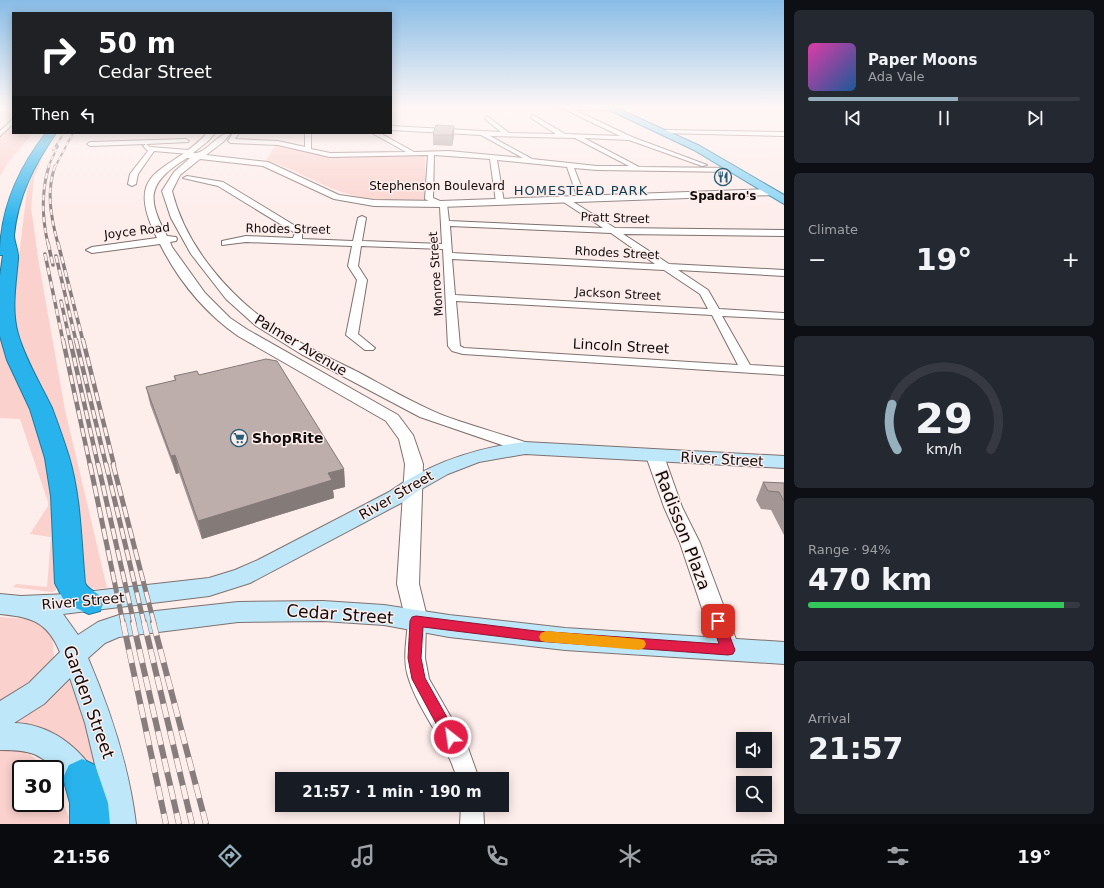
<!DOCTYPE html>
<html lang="en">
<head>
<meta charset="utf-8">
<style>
	:root { --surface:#171b24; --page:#242831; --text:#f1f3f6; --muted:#9ea1a6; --line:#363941; --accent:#96b0bd }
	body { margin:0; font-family:"DejaVu Sans",sans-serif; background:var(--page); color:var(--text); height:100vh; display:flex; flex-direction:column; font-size:15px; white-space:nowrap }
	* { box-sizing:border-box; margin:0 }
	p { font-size:13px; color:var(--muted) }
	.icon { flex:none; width:22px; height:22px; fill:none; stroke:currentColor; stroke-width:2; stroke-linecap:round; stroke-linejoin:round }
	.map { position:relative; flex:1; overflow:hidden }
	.details { display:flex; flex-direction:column; gap:10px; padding:10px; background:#0d0f14; width:320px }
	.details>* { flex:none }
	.guide { position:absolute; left:12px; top:12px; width:380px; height:122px; border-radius:0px; box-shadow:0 2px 10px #0003; background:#202124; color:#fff; overflow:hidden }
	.tools { position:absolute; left:736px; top:732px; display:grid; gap:8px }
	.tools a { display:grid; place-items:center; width:36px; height:36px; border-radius:0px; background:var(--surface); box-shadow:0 2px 10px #0003; font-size:20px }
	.speed { position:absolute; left:12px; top:760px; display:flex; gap:8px; font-size:20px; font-weight:700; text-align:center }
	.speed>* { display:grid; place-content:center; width:52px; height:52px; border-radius:50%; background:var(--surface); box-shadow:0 2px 10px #0003; line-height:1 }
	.speed .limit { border:2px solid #111; border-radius:6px; background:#fff; color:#111 }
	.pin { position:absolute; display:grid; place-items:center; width:34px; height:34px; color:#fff; margin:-17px; border-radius:8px; box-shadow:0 2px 6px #0006 }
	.me { position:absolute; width:44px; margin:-22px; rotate:330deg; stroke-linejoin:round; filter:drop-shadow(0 0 3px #0008) }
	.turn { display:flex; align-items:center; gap:14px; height:84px; padding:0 20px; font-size:18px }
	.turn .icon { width:52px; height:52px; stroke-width:2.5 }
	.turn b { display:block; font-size:28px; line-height:34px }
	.then { display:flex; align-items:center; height:38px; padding:0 20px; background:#0003; gap:8px; font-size:15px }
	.big { font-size:30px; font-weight:700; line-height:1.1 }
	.details .card { flex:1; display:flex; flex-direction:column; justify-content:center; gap:6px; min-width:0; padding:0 14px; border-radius:6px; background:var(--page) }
	.details .dial { align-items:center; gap:0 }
	.dial svg { height:104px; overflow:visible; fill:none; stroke:var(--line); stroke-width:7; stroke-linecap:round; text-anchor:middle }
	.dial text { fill:var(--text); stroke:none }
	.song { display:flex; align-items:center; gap:12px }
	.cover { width:48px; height:48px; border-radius:6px; background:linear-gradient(135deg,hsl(320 70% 55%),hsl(210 70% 35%)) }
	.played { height:4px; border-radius:2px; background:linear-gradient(90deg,var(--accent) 55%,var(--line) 55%) }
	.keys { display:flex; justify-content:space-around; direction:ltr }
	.heat { display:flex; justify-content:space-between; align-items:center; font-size:22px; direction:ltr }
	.charge { height:6px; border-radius:3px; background:linear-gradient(90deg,#34c759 94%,var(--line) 0) }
	.trip { position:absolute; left:275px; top:772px; width:234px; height:40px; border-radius:0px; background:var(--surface); box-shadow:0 2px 10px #0003; font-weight:700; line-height:40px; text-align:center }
	.tabs { display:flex; height:64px; justify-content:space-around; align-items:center; background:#090b0e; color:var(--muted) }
	.tabs .icon { width:28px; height:28px }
	.tabs .current { color:var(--accent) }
	.tabs b { font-size:18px; color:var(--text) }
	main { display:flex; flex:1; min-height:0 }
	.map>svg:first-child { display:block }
	.green { fill:#fad1cc }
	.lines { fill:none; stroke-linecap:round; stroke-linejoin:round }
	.minor-casing { stroke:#7f716f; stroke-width:2 }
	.tertiary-casing { stroke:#7f716f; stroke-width:2 }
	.secondary-casing { stroke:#7f716f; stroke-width:2 }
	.primary-casing { stroke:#20799e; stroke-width:2 }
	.motorway-casing { stroke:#20799e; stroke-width:2 }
	.minor { fill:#fff; fill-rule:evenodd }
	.tertiary { fill:#fff; fill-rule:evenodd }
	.secondary { fill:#bee8fa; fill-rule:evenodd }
	.primary { fill:#7ed1f4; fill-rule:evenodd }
	.motorway { fill:#28b3ed; fill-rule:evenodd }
	.rail-far5-casing { stroke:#877d7c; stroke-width:2 }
	.rail-far4-casing { stroke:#877d7c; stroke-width:3 }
	.rail-far3-casing { stroke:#877d7c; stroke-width:3.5 }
	.rail-far2-casing { stroke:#877d7c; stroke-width:4.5 }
	.rail-far1-casing { stroke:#877d7c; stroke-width:5 }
	.rail-casing { stroke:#877d7c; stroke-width:6 }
	.rail-far5 { stroke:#fdedeb; stroke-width:1.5; stroke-dasharray:4; stroke-linecap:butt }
	.rail-far4 { stroke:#fdedeb; stroke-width:2; stroke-dasharray:5.5; stroke-linecap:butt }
	.rail-far3 { stroke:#fdedeb; stroke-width:2.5; stroke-dasharray:7; stroke-linecap:butt }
	.rail-far2 { stroke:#fdedeb; stroke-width:3; stroke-dasharray:9; stroke-linecap:butt }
	.rail-far1 { stroke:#fdedeb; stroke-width:3.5; stroke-dasharray:11; stroke-linecap:butt }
	.rail { stroke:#fdedeb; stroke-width:5; stroke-dasharray:14; stroke-linecap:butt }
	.wall { fill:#a39694 }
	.shaded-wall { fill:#847a78 }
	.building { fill:#bdaeac; stroke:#847a78 }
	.route { fill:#e11d48; stroke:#92132f }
	.slow { fill:#f59e0b }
	.labels { text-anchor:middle; stroke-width:3; stroke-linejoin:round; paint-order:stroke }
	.far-street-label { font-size:12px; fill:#110c0c; stroke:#fdedeb }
	.far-poi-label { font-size:12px; font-weight:bold; fill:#110c0c; stroke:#fdedeb }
	.far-neighbourhood-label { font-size:13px; letter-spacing:1px; fill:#0f3d52; stroke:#fdedeb }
	.street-label { font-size:14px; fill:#110c0c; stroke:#fdedeb }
	.poi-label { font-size:14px; font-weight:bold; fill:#110c0c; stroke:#fdedeb; text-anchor:start }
	.near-street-label { font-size:17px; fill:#110c0c; stroke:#fdedeb }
</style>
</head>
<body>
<main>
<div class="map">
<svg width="784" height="824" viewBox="0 0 784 824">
	<rect width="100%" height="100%" fill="#fdedeb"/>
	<path class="green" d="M 13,123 L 13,133 L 33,133 L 8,163 L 0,176 L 0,136 Z
		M 57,136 L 45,153 L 34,177 L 31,208 L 39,264 L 65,410 L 107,588 C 93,590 87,589 80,577 L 53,412 L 32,369 L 15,325 L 13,304 L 27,191 L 34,170 Z
		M 277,143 L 316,153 L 425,154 L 425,200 C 400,200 375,201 351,195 C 322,187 296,169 266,160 Z
		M 0,325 C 17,369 37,414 47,460 C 57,502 56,547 56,590 L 52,592 L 13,587 L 16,584 L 47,587 L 51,537 L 30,534 L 48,506 L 48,502 L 20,419 L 0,418 Z
		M 0,617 L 29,619 L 40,624 L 52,636 L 54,656 L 41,676 L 0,707 Z
		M 69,679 C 82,712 94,745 98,780 L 12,725 L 15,719 L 58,684 Z
		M 0,745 L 25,750 L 47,769 L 21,769 L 21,803 L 55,803 L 55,786 L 69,817 L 68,824 L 0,824 Z"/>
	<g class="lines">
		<g class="minor-casing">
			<path id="minor" d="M 560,107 L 568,107 L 632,137 L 707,165 L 702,166 L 629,140 L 584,138 L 639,167 L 736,168 L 739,170 L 736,172 L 597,170 L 574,168 L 586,199 L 582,201 L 578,199 L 567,167 L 497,160 L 504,202 L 500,204 L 496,202 L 490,159 L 434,155 L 433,198 L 447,204 L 449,221 L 603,228 L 559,199 L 558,197 L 562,195 L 615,228 L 784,230 L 784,236 L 623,234 L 669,264 L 784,270 L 784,276 L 678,270 L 708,290 L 719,309 L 784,313 L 784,319 L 722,316 L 750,365 L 784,367 L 784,375 L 463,354 L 452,351 L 448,346 L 443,249 L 361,246 L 358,266 L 367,280 L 358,334 L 375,348 L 373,350 L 365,350 L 346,335 L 357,280 L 348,266 L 352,246 L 246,242 L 222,245 L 222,241 L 246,236 L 293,238 L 295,233 L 218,186 L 183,178 L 187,176 L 223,182 L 302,230 L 302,239 L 353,241 L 358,218 L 362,216 L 366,218 L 362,241 L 442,244 L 440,207 L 425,199 L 428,155 L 330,157 L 278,145 L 231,143 L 228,141 L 233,133 L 239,133 L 235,139 L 278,141 L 305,147 L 305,133 L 311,133 L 311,149 L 330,153 L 406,152 L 372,133 L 380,133 L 414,152 L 449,151 L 523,158 L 481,135 L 391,130 L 391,126 L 501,132 L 485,119 L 487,116 L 509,133 L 556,134 L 531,118 L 533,115 L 565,134 L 620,136 ZM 490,136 L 575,138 L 629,166 L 597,166 L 532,159 ZM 450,226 L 611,233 L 655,264 L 452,253 ZM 452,259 L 664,270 L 700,294 L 708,309 L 455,295 ZM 456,301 L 712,315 L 738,365 L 464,348 L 460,346 Z
				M 13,119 L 13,124 L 0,136 L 0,131 Z
				M 666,130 L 784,132 L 784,136 L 664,133 L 664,131 Z
				M 186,139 L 189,141 L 188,142 L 146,144 L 150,147 L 189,150 L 192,152 L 189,154 L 154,151 L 138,174 L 136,184 L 132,186 L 128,184 L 130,174 L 148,151 L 143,146 L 146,144 L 90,146 L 87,144 L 90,142 Z
				M 417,614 L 423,616 L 426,621 L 425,658 L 429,679 L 467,745 L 479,779 L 457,779 C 447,741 417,711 407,673 C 403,656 407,638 408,621 L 411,616 Z
				M 461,805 L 483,805 L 484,824 L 460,824 Z"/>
		</g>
		<g class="tertiary-casing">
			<path id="tertiary" d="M 554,107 L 613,107 L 613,108 L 610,110 L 557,109 Z
				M 207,133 L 215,133 L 207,142 L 193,153 C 206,155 216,133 231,133 L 223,142 L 206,155 L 268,162 L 339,195 L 374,200 L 440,201 L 773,189 L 778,192 L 773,195 L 440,207 L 374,206 L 334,199 L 263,166 L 200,159 L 180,175 L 172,191 C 186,248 232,300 281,331 C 306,347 332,359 358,372 C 386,387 413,403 442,415 C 471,426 502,434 531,444 L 534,448 L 531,452 L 525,453 L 420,417 L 301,354 L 256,326 L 226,299 L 191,254 L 171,218 L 162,191 L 174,172 L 190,158 L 187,158 C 149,182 145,196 167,236 L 176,237 L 177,239 L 176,241 L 170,242 L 172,247 L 205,293 L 230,318 L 248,330 L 398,415 L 413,435 L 423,464 L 419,584 L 428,621 L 425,628 L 417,630 L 409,628 L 406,621 L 397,584 L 405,464 L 399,439 L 386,421 L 238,336 C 205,313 178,280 160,244 L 92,253 L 86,250 L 92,247 L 157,238 C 121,166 171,174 207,133 Z
				M 655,450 L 661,452 L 664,456 L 682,507 L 700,543 L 740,650 L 736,657 L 728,660 L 720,657 L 716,650 L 680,543 L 664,507 L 646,456 L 649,452 Z"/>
		</g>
		<g class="secondary-casing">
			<path id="secondary" d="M 525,442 L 784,456 L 784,468 L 525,454 L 479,462 L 448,474 L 418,491 L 403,502 L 250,583 L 209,596 L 63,614 L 78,635 L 98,622 L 119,615 L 238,602 L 323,601 L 384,605 L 449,615 L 565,628 L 784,642 L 784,664 L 565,650 L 449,637 L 384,625 L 323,621 L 238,622 L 119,637 L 105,643 L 88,658 C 111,712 129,766 136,824 L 89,824 C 77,798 61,766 34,754 C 23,750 11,750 0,750 L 0,701 L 29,683 L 60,652 C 47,621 31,617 0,614 L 0,594 L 21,596 L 67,594 L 209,578 L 235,570 L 258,560 L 389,492 C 430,463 475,448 525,442 ZM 70,678 L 85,723 L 98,777 C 79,747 51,724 14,723 L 44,704 Z"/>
		</g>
		<g class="primary-casing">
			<path id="primary" d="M 603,107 L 614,107 L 700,146 L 784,195 L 784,204 L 694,150 Z"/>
		</g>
		<g class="motorway-casing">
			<path id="motorway" d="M 46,133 L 56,133 C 34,165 18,196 14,235 C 14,243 19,251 18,259 C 16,283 11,310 18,334 C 26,361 40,383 52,408 C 58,424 64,441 69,457 C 81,497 81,541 85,583 C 89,592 97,589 104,602 L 100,611 L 89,614 L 65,603 L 55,583 L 51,496 L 45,458 L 30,409 L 7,360 L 0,336 L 0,276 L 3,255 L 0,255 C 0,209 18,169 46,133 Z
				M 82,759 L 95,765 L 108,803 L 110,824 L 70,824 L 70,803 L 63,778 L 69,765 Z"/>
		</g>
		<use href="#minor" class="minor"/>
		<use href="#tertiary" class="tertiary"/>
		<use href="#secondary" class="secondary"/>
		<use href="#primary" class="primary"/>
		<use href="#motorway" class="motorway"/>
		<g class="rail-far5-casing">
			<path id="rail-far5" d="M 53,150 L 64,133
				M 48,167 L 58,146
				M 55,167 L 73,133"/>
		</g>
		<g class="rail-far4-casing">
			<path id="rail-far4" d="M 55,166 C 46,192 51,218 58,244
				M 48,244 C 42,218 41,192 49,166"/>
		</g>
		<g class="rail-far3-casing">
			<path id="rail-far3" d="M 48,243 L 53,265
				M 58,243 L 83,341
				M 45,254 L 63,341
				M 56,256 L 76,341
				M 61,301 L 70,341"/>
		</g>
		<g class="rail-far2-casing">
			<path id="rail-far2" d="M 63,340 L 90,465
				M 70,340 L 98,465
				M 76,340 L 106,465
				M 83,340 L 114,465"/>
		</g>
		<g class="rail-far1-casing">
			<path id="rail-far1" d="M 90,464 L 123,623
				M 98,464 L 134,623
				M 106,464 L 144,623
				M 113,464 L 154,623"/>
		</g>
		<g class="rail-casing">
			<path id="rail" d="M 123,622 L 166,824
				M 133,622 L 179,824
				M 144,622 L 192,824
				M 153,622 L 206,824"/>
		</g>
		<use href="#rail-far5" class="rail-far5"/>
		<use href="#rail-far4" class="rail-far4"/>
		<use href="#rail-far3" class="rail-far3"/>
		<use href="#rail-far2" class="rail-far2"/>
		<use href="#rail-far1" class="rail-far1"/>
		<use href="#rail" class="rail"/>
	</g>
	<path class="wall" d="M 436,125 L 454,136 L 452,146 L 433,145 L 433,133 Z
		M 199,375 L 344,469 L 345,487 L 333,490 L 334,498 L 202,539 L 179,473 L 176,474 L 150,404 L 146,387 L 175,381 L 174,376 Z
		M 763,482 L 784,483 L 784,535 L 771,510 L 761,509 L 756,500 Z"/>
	<path class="shaded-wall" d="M 454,126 L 454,136 L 452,146 L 452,135 Z
		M 93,133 L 110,133 L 93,134 Z
		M 175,455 L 179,473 L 176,474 L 171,456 Z
		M 344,469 L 345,487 L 333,490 L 334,498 L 202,539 L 198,521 L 328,473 Z"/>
	<path class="building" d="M 436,125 L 454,126 L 452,135 L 434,135 L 433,133 Z
		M 266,359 L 277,361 L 344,469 L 328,473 L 332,480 L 198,521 L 175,455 L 171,456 L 146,387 L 176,380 L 174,376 L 197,371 L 199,375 Z
		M 763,482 L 784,483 L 784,501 L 779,492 L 768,491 Z"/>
	<linearGradient id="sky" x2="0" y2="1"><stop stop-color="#88bce6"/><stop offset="0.48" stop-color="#fef7f6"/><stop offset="1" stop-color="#fef7f6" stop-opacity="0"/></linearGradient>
	<rect width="784" height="222" fill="url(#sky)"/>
	<path class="route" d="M 416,616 L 536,631 L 719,644 L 711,621 L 713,617 L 718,616 L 722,617 L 724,621 L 735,650 L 733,654 L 728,655 L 536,641 L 423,627 L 421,658 L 425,678 L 458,737 L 456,742 L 451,744 L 446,742 L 412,679 L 408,658 L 410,621 L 412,617 Z"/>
	<path class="slow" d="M 546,631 L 639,639 L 644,640 L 646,644 L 644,648 L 639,650 L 546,642 L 541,641 L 539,637 L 541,633 Z"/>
	<defs>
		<g id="restaurant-ring" transform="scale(0.9)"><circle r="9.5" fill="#fdedeb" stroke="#265d78" stroke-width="1.5"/><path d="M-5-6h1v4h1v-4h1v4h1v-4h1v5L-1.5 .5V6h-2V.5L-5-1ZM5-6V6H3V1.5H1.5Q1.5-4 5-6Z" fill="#265d78"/></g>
		<g id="supermarket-ring" transform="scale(0.9)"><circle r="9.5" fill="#fdedeb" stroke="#265d78" stroke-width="1.5"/><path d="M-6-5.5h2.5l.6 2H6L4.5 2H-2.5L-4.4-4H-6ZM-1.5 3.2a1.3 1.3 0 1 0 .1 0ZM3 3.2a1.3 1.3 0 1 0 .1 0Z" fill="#265d78"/></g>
	</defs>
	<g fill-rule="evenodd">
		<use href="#restaurant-ring" x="723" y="177"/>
		<use href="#supermarket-ring" x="239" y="438"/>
	</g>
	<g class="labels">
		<g class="far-street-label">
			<text x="437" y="190">Stephenson Boulevard</text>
			<text transform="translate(615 218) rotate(2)" y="4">Pratt Street</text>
			<text transform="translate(288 229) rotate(1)" y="4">Rhodes Street</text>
			<text transform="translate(137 231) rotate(-7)" y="4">Joyce Road</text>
			<text transform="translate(617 253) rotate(3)" y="4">Rhodes Street</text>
			<text transform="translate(436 274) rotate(-94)" y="4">Monroe Street</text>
			<text transform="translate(618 294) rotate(3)" y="4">Jackson Street</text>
		</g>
		<g class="far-poi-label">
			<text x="723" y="200">Spadaro's</text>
		</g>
		<g class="far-neighbourhood-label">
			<text x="581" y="195">HOMESTEAD PARK</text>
		</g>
		<g class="street-label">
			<text transform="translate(301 345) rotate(31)" y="5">Palmer Avenue</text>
			<text transform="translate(621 346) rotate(3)" y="5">Lincoln Street</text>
			<text transform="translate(722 459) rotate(3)" y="5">River Street</text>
			<text transform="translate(396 495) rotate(-30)" y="5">River Street</text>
			<text transform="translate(83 601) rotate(-5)" y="5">River Street</text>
		</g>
		<g class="poi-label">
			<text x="252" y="443">ShopRite</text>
		</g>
		<g class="near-street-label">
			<text transform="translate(683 530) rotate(69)" y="6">Radisson Plaza</text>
			<text transform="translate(340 614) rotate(4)" y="6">Cedar Street</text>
			<text transform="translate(89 702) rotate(70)" y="6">Garden Street</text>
		</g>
	</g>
</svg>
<div class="tools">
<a><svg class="icon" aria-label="sound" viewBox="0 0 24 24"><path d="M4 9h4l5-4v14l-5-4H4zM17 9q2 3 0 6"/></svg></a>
<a><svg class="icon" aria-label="search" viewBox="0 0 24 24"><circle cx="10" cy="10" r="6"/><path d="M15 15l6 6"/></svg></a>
</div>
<div class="speed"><div class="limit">30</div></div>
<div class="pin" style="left:718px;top:621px;background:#d93025"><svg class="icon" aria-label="arrive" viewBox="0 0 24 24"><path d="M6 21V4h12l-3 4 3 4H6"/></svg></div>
<svg class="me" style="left:451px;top:737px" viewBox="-20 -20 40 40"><circle r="17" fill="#e11d48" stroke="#fff" stroke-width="3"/><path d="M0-11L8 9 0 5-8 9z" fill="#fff"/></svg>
<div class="trip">21:57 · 1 min · 190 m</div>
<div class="guide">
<div class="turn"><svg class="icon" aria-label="right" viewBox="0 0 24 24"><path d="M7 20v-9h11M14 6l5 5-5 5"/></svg><div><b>50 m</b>Cedar Street</div></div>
<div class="then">Then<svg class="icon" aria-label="left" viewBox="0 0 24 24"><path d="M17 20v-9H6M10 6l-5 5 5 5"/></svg></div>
</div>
</div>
<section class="details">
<div class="card">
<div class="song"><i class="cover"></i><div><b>Paper Moons</b><p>Ada Vale</p></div></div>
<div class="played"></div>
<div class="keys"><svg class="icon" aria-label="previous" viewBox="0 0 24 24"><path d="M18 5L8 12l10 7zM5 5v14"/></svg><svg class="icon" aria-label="pause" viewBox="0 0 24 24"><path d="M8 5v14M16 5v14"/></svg><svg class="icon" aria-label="next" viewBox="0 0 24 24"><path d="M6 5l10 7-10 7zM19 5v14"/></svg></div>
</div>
<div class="card"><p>Climate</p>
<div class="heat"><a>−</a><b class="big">19°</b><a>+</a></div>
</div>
<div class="card dial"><svg viewBox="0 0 100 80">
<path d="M14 69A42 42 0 1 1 86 69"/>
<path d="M14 69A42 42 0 0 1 10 34" stroke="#96b0bd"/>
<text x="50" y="56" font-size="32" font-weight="700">29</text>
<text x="50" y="72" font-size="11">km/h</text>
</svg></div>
<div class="card"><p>Range · 94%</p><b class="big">470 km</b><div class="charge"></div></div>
<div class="card"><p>Arrival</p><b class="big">21:57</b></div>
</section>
</main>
<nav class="tabs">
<b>21:56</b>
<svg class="icon current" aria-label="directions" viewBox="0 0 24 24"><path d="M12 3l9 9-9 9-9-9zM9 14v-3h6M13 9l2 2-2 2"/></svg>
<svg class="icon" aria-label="music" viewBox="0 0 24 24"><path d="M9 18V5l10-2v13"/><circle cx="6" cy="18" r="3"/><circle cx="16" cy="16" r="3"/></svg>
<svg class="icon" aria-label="phone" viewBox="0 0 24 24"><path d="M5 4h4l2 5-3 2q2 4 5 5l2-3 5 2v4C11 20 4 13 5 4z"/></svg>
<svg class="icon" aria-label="climate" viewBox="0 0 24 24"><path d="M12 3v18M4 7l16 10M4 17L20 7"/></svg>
<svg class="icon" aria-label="car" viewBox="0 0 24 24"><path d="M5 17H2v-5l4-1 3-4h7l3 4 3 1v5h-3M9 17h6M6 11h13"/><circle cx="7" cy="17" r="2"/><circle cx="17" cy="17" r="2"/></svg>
<svg class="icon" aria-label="filters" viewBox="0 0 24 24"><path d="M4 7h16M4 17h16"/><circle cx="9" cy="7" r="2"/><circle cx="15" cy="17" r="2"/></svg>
<b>19°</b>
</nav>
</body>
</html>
